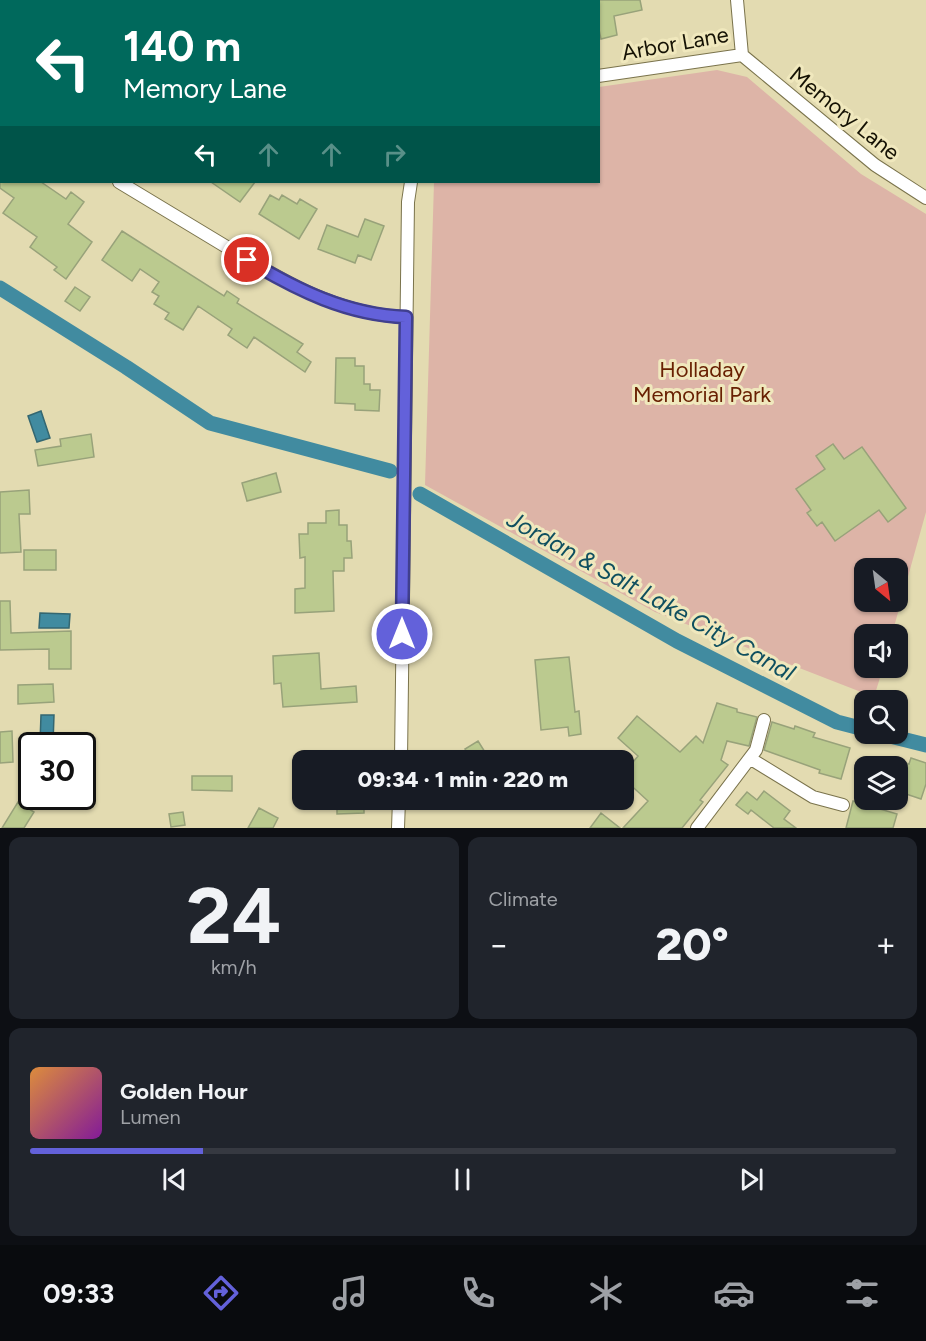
<!DOCTYPE html>
<html lang="en">
<head>
<meta charset="utf-8">
<style>
	:root { --surface:#171b24; --page:#20242c; --text:#f1f3f6; --muted:#9ea1a6; --line:#363941; --accent:#6361da }
	body { margin:0; font-family:Figtree,sans-serif; background:var(--page); color:var(--text); height:100vh; display:flex; flex-direction:column; font-size:22px; white-space:nowrap }
	* { box-sizing:border-box; margin:0 }
	p { font-size:20px; color:var(--muted) }
	.icon { flex:none; width:33px; height:33px; fill:none; stroke:currentColor; stroke-width:2; stroke-linecap:round; stroke-linejoin:round }
	.map { position:relative; height:828px; overflow:hidden }
	.sheet { display:flex; flex-direction:column; gap:9px; padding:9px; background:#0d0f14; flex:1 }
	.sheet>* { flex:none }
	.hud { position:absolute; left:0px; top:0px; width:600px; height:183px; box-shadow:0 2px 4px #0004; background:#00695c; color:#fff; overflow:hidden }
	.needle { width:39px; rotate:151deg }
	.buttons { position:absolute; left:854px; top:558px; display:grid; gap:12px }
	.buttons a { display:grid; place-items:center; width:54px; height:54px; border-radius:12px; background:var(--surface); box-shadow:0 2px 4px #0004; font-size:30px }
	.speed { position:absolute; left:18px; top:732px; display:flex; gap:12px; font-size:30px; font-weight:700; text-align:center }
	.speed>* { display:grid; place-content:center; width:78px; height:78px; border-radius:50%; background:var(--surface); box-shadow:0 2px 4px #0004; line-height:1 }
	.speed .limit { border:3px solid #111; border-radius:9px; background:#fff; color:#111 }
	.pin { position:absolute; display:grid; place-items:center; width:51px; height:51px; color:#fff; margin:-26px; border:3px solid #fff; border-radius:50%; box-shadow:0 2px 6px #0007 }
	.me { position:absolute; width:66px; margin:-33px; rotate:0deg; stroke-linejoin:round; filter:drop-shadow(0 0 4px #0008) }
	.turn { display:flex; align-items:center; gap:21px; height:126px; padding:0 24px; font-size:27px }
	.turn .icon { width:78px; height:78px; stroke-width:2.5 }
	.turn b { display:block; font-size:42px; line-height:51px }
	.lanes { display:flex; align-items:center; height:57px; padding:0 24px; background:#0003; justify-content:center; gap:30px; direction:ltr }
	.lanes .off { opacity:.35 }
	.big { font-size:45px; font-weight:800; line-height:1.1 }
	.sheet .tile { flex:1; display:flex; flex-direction:column; justify-content:center; gap:9px; min-width:0; padding:0 21px; border-radius:12px; background:var(--page) }
	.sheet .dial { align-items:center; gap:0 }
	.dial b { font-size:78px; line-height:1 }
	.song { display:flex; align-items:center; gap:18px }
	.cover { width:72px; height:72px; border-radius:9px; background:linear-gradient(135deg,hsl(30 70% 55%),hsl(290 70% 35%)) }
	.played { height:6px; border-radius:3px; background:linear-gradient(90deg,var(--accent) 20%,var(--line) 20%) }
	.keys { display:flex; justify-content:space-around; direction:ltr }
	.heat { display:flex; justify-content:space-between; align-items:center; font-size:33px; direction:ltr }
	.sheet .tiles { flex:1; display:grid; gap:9px; grid-template-columns:1fr 1fr }
	.tile:last-child { grid-column:span 2 }
	.trip { position:absolute; left:292px; top:750px; width:342px; height:60px; border-radius:12px; background:var(--surface); box-shadow:0 2px 4px #0004; font-weight:800; line-height:60px; text-align:center }
	.tab-bar { display:flex; height:96px; justify-content:space-around; align-items:center; background:#090b0e; color:var(--muted) }
	.tab-bar .icon { width:42px; height:42px }
	.tab-bar .current { color:var(--accent) }
	.tab-bar b { font-size:27px; color:var(--text) }
	.map>svg:first-child { display:block }
	.green { fill:#ddb4a7; fill-rule:evenodd }
	.water { fill:#418ba0; stroke:#346771; stroke-width:1.5 }
	.lines { fill:none; stroke-linecap:round; stroke-linejoin:round }
	.canal { stroke:#418ba0; stroke-width:15 }
	.building { fill:#bbca8f; stroke:#98a27a; stroke-width:1.5 }
	.minor-casing { stroke:#7a734c; stroke-width:14 }
	.minor { stroke:#fff; stroke-width:12 }
	.route-casing { stroke:#403f8e; stroke-width:15 }
	.route { stroke:#6361da; stroke-width:10 }
	.labels { text-anchor:middle; stroke-width:6; stroke-linejoin:round; paint-order:stroke }
	.street-label { font-size:22px; fill:#151204; stroke:#f0e8bd }
	.park-label { font-size:22px; fill:#682002; stroke:#f0e8bd }
	.water-label { font-size:24px; font-style:italic; fill:#0f4f5f; stroke:#f0e8bd }
</style>
</head>
<body>
<div class="map">
<svg width="926" height="828" viewBox="0 0 926 828">
	<rect width="100%" height="100%" fill="#e3dbb1"/>
	<path class="green" d="M 717,70 L 747,77 L 861,174 L 926,214 L 926,512 L 892,634 L 864,634 L 864,668 L 883,668 L 874,697 L 655,612 L 425,485 L 434,182 L 598,182 L 599,87 ZM 864,568 L 897,568 L 897,602 L 864,602 Z"/>
	<path class="water" d="M 41,411 L 50,438 L 37,442 L 28,416 Z
		M 40,613 L 70,614 L 69,628 L 39,628 Z
		M 41,715 L 54,715 L 53,744 L 40,743 Z"/>
	<g class="lines">
		<path class="canal" d="M 0,288 L 126,367 L 210,423 L 390,471
			M 420,494 L 677,641 L 837,722 L 864,729
			M 882,734 L 926,745"/>
	</g>
	<path class="building" d="M 598,0 L 640,0 L 642,10 L 614,16 L 617,35 L 601,39 L 598,25 Z
		M 0,182 L 41,182 L 66,199 L 71,192 L 84,202 L 68,224 L 92,242 L 66,279 L 54,270 L 57,267 L 30,247 L 37,237 L 3,213 L 14,198 L 0,188 Z
		M 211,182 L 255,182 L 240,202 Z
		M 270,195 L 279,200 L 282,195 L 297,204 L 300,199 L 317,209 L 299,239 L 259,214 Z
		M 365,219 L 384,226 L 371,260 L 358,255 L 355,263 L 318,249 L 327,225 L 358,237 Z
		M 122,231 L 224,296 L 227,291 L 239,299 L 237,303 L 303,344 L 297,352 L 311,362 L 305,372 L 254,337 L 247,348 L 228,335 L 232,329 L 198,306 L 183,330 L 165,319 L 169,313 L 154,304 L 159,296 L 152,292 L 159,282 L 140,269 L 132,281 L 102,260 Z
		M 75,287 L 90,297 L 80,311 L 65,301 Z
		M 336,358 L 355,358 L 355,366 L 364,366 L 364,384 L 370,384 L 370,390 L 380,390 L 379,411 L 355,410 L 355,404 L 335,403 Z
		M 91,434 L 94,457 L 38,466 L 35,450 L 61,446 L 60,439 Z
		M 833,444 L 844,459 L 862,447 L 906,508 L 888,522 L 879,510 L 835,541 L 822,522 L 817,526 L 807,513 L 811,510 L 796,489 L 825,469 L 816,456 Z
		M 276,473 L 281,492 L 247,501 L 242,483 Z
		M 29,490 L 30,514 L 19,514 L 21,552 L 0,553 L 0,492 Z
		M 339,510 L 339,525 L 347,525 L 347,541 L 351,541 L 352,558 L 344,558 L 344,571 L 333,571 L 334,611 L 295,613 L 295,589 L 305,588 L 305,557 L 300,558 L 299,534 L 308,534 L 308,523 L 326,523 L 326,511 Z
		M 24,550 L 56,550 L 56,570 L 24,570 Z
		M 0,601 L 10,601 L 11,633 L 71,631 L 71,669 L 49,669 L 49,649 L 0,650 Z
		M 319,653 L 321,689 L 356,686 L 357,702 L 283,707 L 281,683 L 274,684 L 273,656 Z
		M 569,657 L 575,712 L 579,711 L 581,734 L 569,736 L 568,727 L 541,730 L 535,660 Z
		M 53,684 L 54,702 L 18,704 L 18,685 Z
		M 717,703 L 737,709 L 737,712 L 757,717 L 749,746 L 727,741 L 721,760 L 728,765 L 700,800 L 703,802 L 682,828 L 623,828 L 648,801 L 624,779 L 624,773 L 638,756 L 618,738 L 637,716 L 680,752 L 696,736 L 703,743 Z
		M 772,722 L 794,729 L 795,726 L 815,733 L 813,737 L 850,748 L 841,779 L 819,773 L 820,770 L 764,750 Z
		M 12,731 L 13,762 L 0,763 L 0,732 Z
		M 478,741 L 490,760 L 472,760 L 465,749 Z
		M 911,758 L 926,763 L 926,784 L 921,799 L 897,791 L 897,761 L 909,764 Z
		M 192,776 L 232,776 L 232,791 L 192,790 Z
		M 764,791 L 790,811 L 784,819 L 796,828 L 774,828 L 751,810 L 748,814 L 736,805 L 747,792 L 757,800 Z
		M 337,800 L 364,800 L 364,813 L 337,814 Z
		M 853,801 L 897,814 L 893,828 L 846,828 Z
		M 18,802 L 34,812 L 24,828 L 2,828 Z
		M 259,808 L 278,818 L 273,828 L 248,828 Z
		M 183,812 L 185,825 L 171,827 L 169,814 Z
		M 601,813 L 620,828 L 590,828 Z"/>
	<g class="lines">
		<g class="minor-casing">
			<path id="minor" d="M 352,0 L 353,2
				M 53,2 L 54,0
				M 742,55 L 875,165 L 926,198
				M 598,76 L 742,55 L 737,0
				M 0,90 L 2,87
				M 0,109 L 2,110
				M 119,182 C 154,203 189,224 225,246 C 281,280 338,315 406,317
				M 751,759 L 813,797 L 843,805
				M 401,760 L 408,202 L 411,182
				M 398,828 L 399,800
				M 697,828 L 756,750 L 764,720"/>
		</g>
		<use href="#minor" class="minor"/>
	</g>
	<g class="lines">
		<g class="route-casing">
			<path id="route" d="M 247,260 C 297,290 347,315 406,317 L 402,634"/>
		</g>
		<use href="#route" class="route"/>
	</g>
	<g class="labels">
		<g class="street-label">
			<text transform="translate(675 43) rotate(-10)" y="8">Arbor Lane</text>
			<text transform="translate(845 113) rotate(39)" y="8">Memory Lane</text>
		</g>
		<g class="park-label">
			<text x="702" y="377">Holladay<tspan x="702" dy="25">Memorial Park</tspan></text>
		</g>
		<g class="water-label">
			<text transform="translate(651 596) rotate(29)" y="8">Jordan &amp; Salt Lake City Canal</text>
		</g>
	</g>
</svg>
<div class="buttons">
<a><svg class="needle" viewBox="-14 -14 28 28"><path d="M0-13l5 13h-10z" fill="#e53935"/><path d="M0 13l5-13h-10z" fill="#9ea1a6"/></svg></a>
<a><svg class="icon" aria-label="sound" viewBox="0 0 24 24"><path d="M4 9h4l5-4v14l-5-4H4zM17 9q2 3 0 6"/></svg></a>
<a><svg class="icon" aria-label="search" viewBox="0 0 24 24"><circle cx="10" cy="10" r="6"/><path d="M15 15l6 6"/></svg></a>
<a><svg class="icon" aria-label="layers" viewBox="0 0 24 24"><path d="M12 4l9 5-9 5-9-5zM3 14l9 5 9-5"/></svg></a>
</div>
<div class="speed"><div class="limit">30</div></div>
<div class="pin" style="left:247px;top:260px;background:#d93025"><svg class="icon" aria-label="arrive" viewBox="0 0 24 24"><path d="M6 21V4h12l-3 4 3 4H6"/></svg></div>
<svg class="me" style="left:402px;top:634px" viewBox="-20 -20 40 40"><circle r="17" fill="#6361da" stroke="#fff" stroke-width="3"/><path d="M0-11L8 9 0 5-8 9z" fill="#fff"/></svg>
<div class="trip">09:34 · 1 min · 220 m</div>
<div class="hud">
<div class="turn"><svg class="icon" aria-label="left" viewBox="0 0 24 24"><path d="M17 20v-9H6M10 6l-5 5 5 5"/></svg><div><b>140 m</b>Memory Lane</div></div>
<div class="lanes"><svg class="icon" aria-label="left" viewBox="0 0 24 24"><path d="M17 20v-9H6M10 6l-5 5 5 5"/></svg><svg class="icon off" aria-label="ahead" viewBox="0 0 24 24"><path d="M12 20V5M6 11l6-6 6 6"/></svg><svg class="icon off" aria-label="ahead" viewBox="0 0 24 24"><path d="M12 20V5M6 11l6-6 6 6"/></svg><svg class="icon off" aria-label="right" viewBox="0 0 24 24"><path d="M7 20v-9h11M14 6l5 5-5 5"/></svg></div>
</div>
</div>
<section class="sheet">
<div class="tiles">
<div class="tile dial"><b>24</b><p>km/h</p></div>
<div class="tile"><p>Climate</p>
<div class="heat"><a>−</a><b class="big">20°</b><a>+</a></div>
</div>
<div class="tile">
<div class="song"><i class="cover"></i><div><b>Golden Hour</b><p>Lumen</p></div></div>
<div class="played"></div>
<div class="keys"><svg class="icon" aria-label="previous" viewBox="0 0 24 24"><path d="M18 5L8 12l10 7zM5 5v14"/></svg><svg class="icon" aria-label="pause" viewBox="0 0 24 24"><path d="M8 5v14M16 5v14"/></svg><svg class="icon" aria-label="next" viewBox="0 0 24 24"><path d="M6 5l10 7-10 7zM19 5v14"/></svg></div>
</div>
</div>
</section>
<nav class="tab-bar">
<b>09:33</b>
<svg class="icon current" aria-label="directions" viewBox="0 0 24 24"><path d="M12 3l9 9-9 9-9-9zM9 14v-3h6M13 9l2 2-2 2"/></svg>
<svg class="icon" aria-label="music" viewBox="0 0 24 24"><path d="M9 18V5l10-2v13"/><circle cx="6" cy="18" r="3"/><circle cx="16" cy="16" r="3"/></svg>
<svg class="icon" aria-label="phone" viewBox="0 0 24 24"><path d="M5 4h4l2 5-3 2q2 4 5 5l2-3 5 2v4C11 20 4 13 5 4z"/></svg>
<svg class="icon" aria-label="climate" viewBox="0 0 24 24"><path d="M12 3v18M4 7l16 10M4 17L20 7"/></svg>
<svg class="icon" aria-label="car" viewBox="0 0 24 24"><path d="M5 17H2v-5l4-1 3-4h7l3 4 3 1v5h-3M9 17h6M6 11h13"/><circle cx="7" cy="17" r="2"/><circle cx="17" cy="17" r="2"/></svg>
<svg class="icon" aria-label="filters" viewBox="0 0 24 24"><path d="M4 7h16M4 17h16"/><circle cx="9" cy="7" r="2"/><circle cx="15" cy="17" r="2"/></svg>
</nav>
</body>
</html>
